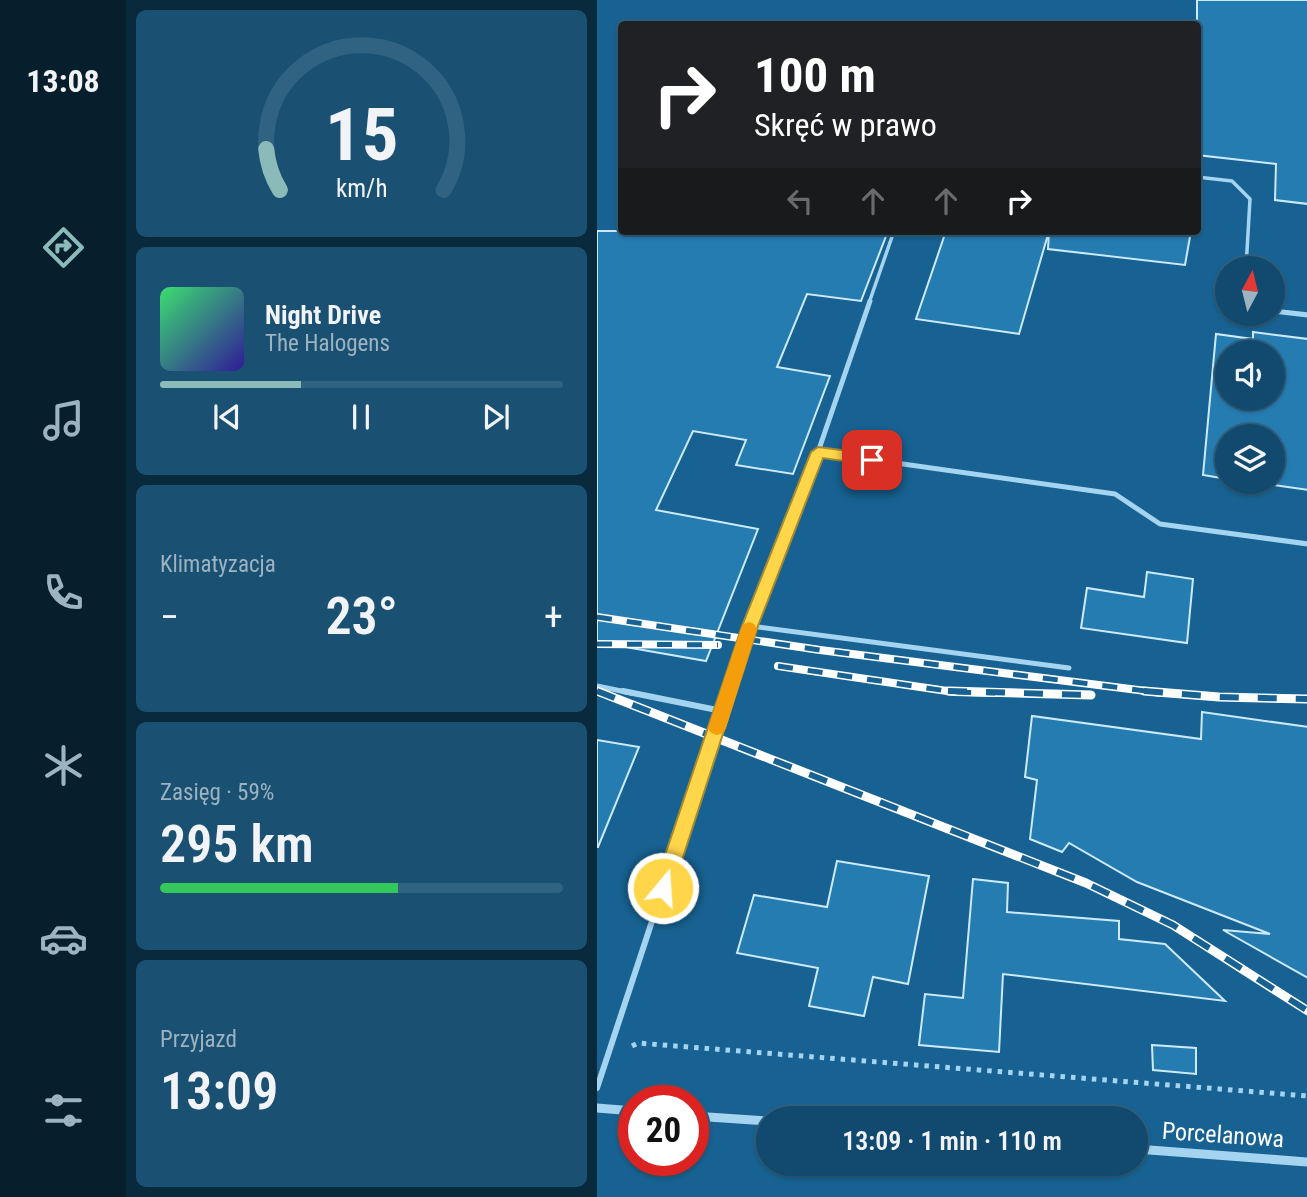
<!DOCTYPE html>
<html lang="pl">
<head>
<meta charset="utf-8">
<style>
	:root { --surface:#114a6e; --page:#1a5173; --text:#f1f3f6; --muted:#9cb3c2; --line:#306281; --accent:#8bbbb9 }
	body { margin:0; font-family:"Roboto Condensed",sans-serif; background:var(--page); color:var(--text); height:100vh; display:flex; flex-direction:column; font-size:26px; white-space:nowrap }
	* { box-sizing:border-box; margin:0 }
	p { font-size:23px; color:var(--muted) }
	.icon { flex:none; width:38px; height:38px; fill:none; stroke:currentColor; stroke-width:2; stroke-linecap:round; stroke-linejoin:round }
	.map { position:relative; flex:1; overflow:hidden }
	.side { display:flex; flex-direction:column; gap:10px; padding:10px; background:#09293c; width:471px }
	.side>* { flex:none }
	.hud { position:absolute; left:21px; top:21px; width:583px; height:214px; border-radius:7px; box-shadow:0 2px 5px #0004,0 0 0 2px var(--line); background:#202124; color:#fff; overflow:hidden }
	.needle { width:46px; rotate:7deg }
	.tools { position:absolute; left:618px; top:256px; display:grid; gap:14px }
	.tools a { display:grid; place-items:center; width:70px; height:70px; border-radius:50%; background:var(--surface); box-shadow:0 2px 5px #0004,0 0 0 2px var(--line); font-size:35px }
	.speed { position:absolute; left:21px; top:1085px; display:flex; gap:14px; font-size:35px; font-weight:700; text-align:center }
	.speed>* { display:grid; place-content:center; width:91px; height:91px; border-radius:50%; background:var(--surface); box-shadow:0 2px 5px #0004,0 0 0 2px var(--line); line-height:1 }
	.speed .limit { border:10px solid #d22; background:#fff; color:#111 }
	.pin { position:absolute; display:grid; place-items:center; width:60px; height:60px; color:#fff; margin:-30px; border-radius:14px; box-shadow:0 4px 10px #0006 }
	.me { position:absolute; width:77px; margin:-38px; rotate:18deg; stroke-linejoin:round; filter:drop-shadow(0 0 5px #0008) }
	.turn { display:flex; align-items:center; gap:24px; height:147px; padding:0 21px; font-size:32px }
	.turn .icon { width:91px; height:91px; stroke-width:2.5 }
	.turn b { display:block; font-size:49px; line-height:60px }
	.lanes { display:flex; align-items:center; height:66px; padding:0 21px; background:#0003; justify-content:center; gap:35px; direction:ltr }
	.lanes .off { opacity:.35 }
	.big { font-size:52px; font-weight:600; line-height:1.1 }
	.side .card { flex:1; display:flex; flex-direction:column; justify-content:center; gap:10px; min-width:0; padding:0 24px; border-radius:10px; background:var(--page) }
	.side .dial { align-items:center; gap:0 }
	.dial svg { height:182px; overflow:visible; fill:none; stroke:var(--line); stroke-width:7; stroke-linecap:round; text-anchor:middle }
	.dial text { fill:var(--text); stroke:none }
	.song { display:flex; align-items:center; gap:21px }
	.cover { width:84px; height:84px; border-radius:10px; background:linear-gradient(135deg,hsl(140 70% 55%),hsl(250 70% 35%)) }
	.played { height:7px; border-radius:4px; background:linear-gradient(90deg,var(--accent) 35%,var(--line) 35%) }
	.keys { display:flex; justify-content:space-around; direction:ltr }
	.heat { display:flex; justify-content:space-between; align-items:center; font-size:38px; direction:ltr }
	.charge { height:10px; border-radius:5px; background:linear-gradient(90deg,#34c759 59%,var(--line) 0) }
	.trip { position:absolute; left:159px; top:1106px; width:392px; height:70px; border-radius:35px; background:var(--surface); box-shadow:0 2px 5px #0004,0 0 0 2px var(--line); font-weight:600; line-height:70px; text-align:center }
	main { display:flex; flex:1; min-height:0 }
	.tab-bar { display:flex; flex-direction:column; width:126px; justify-content:space-around; align-items:center; background:#071e2c; color:var(--muted) }
	.tab-bar .icon { width:49px; height:49px }
	.tab-bar .selected { color:var(--accent) }
	.tab-bar b { font-size:32px; color:var(--text) }
	.map>svg:first-child { display:block }
	.building { fill:#257cb1; stroke:#cceafc; stroke-width:2; fill-rule:evenodd }
	.lines { fill:none; stroke-linecap:round; stroke-linejoin:round }
	.path { stroke:#a5d4f0; stroke-width:5; stroke-dasharray:4.5 6; stroke-linecap:butt }
	.service-far2 { stroke:#a5d4f0; stroke-width:3.5 }
	.service-far1 { stroke:#a5d4f0; stroke-width:5 }
	.service { stroke:#a5d4f0; stroke-width:6 }
	.minor { stroke:#a5d4f0; stroke-width:9 }
	.rail-far1-casing { stroke:#fff; stroke-width:8 }
	.rail-casing { stroke:#fff; stroke-width:9 }
	.rail-far1 { stroke:#176292; stroke-width:5; stroke-dasharray:15; stroke-linecap:butt }
	.rail { stroke:#176292; stroke-width:6; stroke-dasharray:19; stroke-linecap:butt }
	.route { fill:#ffd54a; stroke:#a68a30; stroke-width:2 }
	.slow { fill:#f59e0b }
	.labels { text-anchor:middle; stroke-width:7; stroke-linejoin:round; paint-order:stroke }
	.near-street-label { font-size:24px; fill:#fff; stroke:#176292 }
</style>
</head>
<body>
<main>
<nav class="tab-bar">
<b>13:08</b>
<svg class="icon selected" aria-label="directions" viewBox="0 0 24 24"><path d="M12 3l9 9-9 9-9-9zM9 14v-3h6M13 9l2 2-2 2"/></svg>
<svg class="icon" aria-label="music" viewBox="0 0 24 24"><path d="M9 18V5l10-2v13"/><circle cx="6" cy="18" r="3"/><circle cx="16" cy="16" r="3"/></svg>
<svg class="icon" aria-label="phone" viewBox="0 0 24 24"><path d="M5 4h4l2 5-3 2q2 4 5 5l2-3 5 2v4C11 20 4 13 5 4z"/></svg>
<svg class="icon" aria-label="climate" viewBox="0 0 24 24"><path d="M12 3v18M4 7l16 10M4 17L20 7"/></svg>
<svg class="icon" aria-label="car" viewBox="0 0 24 24"><path d="M5 17H2v-5l4-1 3-4h7l3 4 3 1v5h-3M9 17h6M6 11h13"/><circle cx="7" cy="17" r="2"/><circle cx="17" cy="17" r="2"/></svg>
<svg class="icon" aria-label="filters" viewBox="0 0 24 24"><path d="M4 7h16M4 17h16"/><circle cx="9" cy="7" r="2"/><circle cx="15" cy="17" r="2"/></svg>
</nav>
<section class="side">
<div class="card dial"><svg viewBox="0 0 100 80">
<path d="M14 69A42 42 0 1 1 86 69"/>
<path d="M14 69A42 42 0 0 1 8 51" stroke="#8bbbb9"/>
<text x="50" y="56" font-size="32" font-weight="700">15</text>
<text x="50" y="72" font-size="11">km/h</text>
</svg></div>
<div class="card">
<div class="song"><i class="cover"></i><div><b>Night Drive</b><p>The Halogens</p></div></div>
<div class="played"></div>
<div class="keys"><svg class="icon" aria-label="previous" viewBox="0 0 24 24"><path d="M18 5L8 12l10 7zM5 5v14"/></svg><svg class="icon" aria-label="pause" viewBox="0 0 24 24"><path d="M8 5v14M16 5v14"/></svg><svg class="icon" aria-label="next" viewBox="0 0 24 24"><path d="M6 5l10 7-10 7zM19 5v14"/></svg></div>
</div>
<div class="card"><p>Klimatyzacja</p>
<div class="heat"><a>−</a><b class="big">23°</b><a>+</a></div>
</div>
<div class="card"><p>Zasięg · 59%</p><b class="big">295 km</b><div class="charge"></div></div>
<div class="card"><p>Przyjazd</p><b class="big">13:09</b></div>
</section>
<div class="map">
<svg width="711" height="1197" viewBox="0 0 711 1197">
	<rect width="100%" height="100%" fill="#176292"/>
	<path class="building" d="M 600,0 L 711,0 L 711,204 L 678,200 L 679,164 L 600,155 Z
		M 0,231 L 291,231 L 264,301 L 210,294 L 180,367 L 233,376 L 196,474 L 139,465 L 149,440 L 96,431 L 59,510 L 161,529 L 109,661 L 0,642 Z
		M 349,231 L 594,231 L 588,265 L 451,249 L 452,231 L 422,334 L 319,319 Z
		M 656,332 L 711,339 L 711,490 L 648,481 L 676,481 L 676,436 L 630,436 L 630,479 L 606,475 L 619,334 L 656,339 ZM 630,352 L 676,352 L 676,397 L 630,397 Z
		M 550,572 L 596,579 L 590,643 L 484,628 L 490,588 L 547,597 Z
		M 605,712 L 711,727 L 711,978 L 626,930 L 673,934 L 540,882 L 472,843 L 465,852 L 433,839 L 440,780 L 428,777 L 435,716 L 604,739 Z
		M 0,740 L 42,747 L 1,847 L 0,847 Z
		M 240,861 L 332,876 L 311,984 L 276,977 L 267,1016 L 212,1006 L 221,968 L 140,953 L 157,895 L 230,907 Z
		M 376,879 L 411,883 L 410,912 L 522,921 L 522,939 L 568,944 L 628,1001 L 406,974 L 402,1052 L 322,1045 L 328,994 L 366,998 Z
		M 555,1045 L 599,1048 L 599,1074 L 556,1070 Z"/>
	<g class="lines">
		<path class="path" d="M 35,1046 L 41,1043 L 711,1096"/>
		<path class="service-far2" d="M 600,177 L 635,181 L 653,199 L 649,268
			M 272,303 L 297,231"/>
		<path class="service-far1" d="M 676,311 L 711,315
			M 221,452 L 518,494 L 563,524 L 711,544
			M 153,626 L 472,668
			M 0,686 L 34,693
			M 131,693 L 153,626 L 221,452 L 273,301"/>
		<path class="service" d="M 26,691 L 125,711
			M 0,1088 L 131,691"/>
		<path class="minor" d="M 0,1108 L 37,1111
			M 96,1116 L 172,1121
			M 539,1149 L 711,1162"/>
		<g class="rail-far1-casing">
			<path id="rail-far1" d="M 0,617 L 223,650 L 565,693
				M 0,644 L 121,645
				M 181,666 L 357,692 L 398,693
				M 0,691 L 5,693"/>
		</g>
		<g class="rail-casing">
			<path id="rail" d="M 0,691 L 489,883 L 576,925 L 711,1011
				M 351,691 L 494,695
				M 547,691 L 622,697 L 711,699"/>
		</g>
		<use href="#rail-far1" class="rail-far1"/>
		<use href="#rail" class="rail"/>
	</g>
	<path class="route" d="M 221,447 L 275,454 L 282,460 L 275,465 L 226,458 L 161,626 L 76,888 L 73,895 L 66,898 L 60,895 L 57,888 L 145,626 L 214,452 Z"/>
	<path class="slow" d="M 152,622 L 157,624 L 160,629 L 129,728 L 126,733 L 120,735 L 114,733 L 111,728 L 144,629 L 146,624 Z"/>
	<g class="labels">
		<g class="near-street-label">
			<text transform="translate(626 1135) rotate(4)" y="8">Porcelanowa</text>
		</g>
	</g>
</svg>
<div class="tools">
<a><svg class="needle" viewBox="-14 -14 28 28"><path d="M0-13l5 13h-10z" fill="#e53935"/><path d="M0 13l5-13h-10z" fill="#9cb3c2"/></svg></a>
<a><svg class="icon" aria-label="sound" viewBox="0 0 24 24"><path d="M4 9h4l5-4v14l-5-4H4zM17 9q2 3 0 6"/></svg></a>
<a><svg class="icon" aria-label="layers" viewBox="0 0 24 24"><path d="M12 4l9 5-9 5-9-5zM3 14l9 5 9-5"/></svg></a>
</div>
<div class="speed"><div class="limit">20</div></div>
<div class="pin" style="left:275px;top:460px;background:#d93025"><svg class="icon" aria-label="arrive" viewBox="0 0 24 24"><path d="M6 21V4h12l-3 4 3 4H6"/></svg></div>
<svg class="me" style="left:66px;top:888px" viewBox="-20 -20 40 40"><circle r="17" fill="#ffd54a" stroke="#fff" stroke-width="3"/><path d="M0-11L8 9 0 5-8 9z" fill="#fff"/></svg>
<div class="trip">13:09 · 1 min · 110 m</div>
<div class="hud">
<div class="turn"><svg class="icon" aria-label="right" viewBox="0 0 24 24"><path d="M7 20v-9h11M14 6l5 5-5 5"/></svg><div><b>100 m</b>Skręć w prawo</div></div>
<div class="lanes"><svg class="icon off" aria-label="left" viewBox="0 0 24 24"><path d="M17 20v-9H6M10 6l-5 5 5 5"/></svg><svg class="icon off" aria-label="ahead" viewBox="0 0 24 24"><path d="M12 20V5M6 11l6-6 6 6"/></svg><svg class="icon off" aria-label="ahead" viewBox="0 0 24 24"><path d="M12 20V5M6 11l6-6 6 6"/></svg><svg class="icon" aria-label="right" viewBox="0 0 24 24"><path d="M7 20v-9h11M14 6l5 5-5 5"/></svg></div>
</div>
</div>
</main>
</body>
</html>
